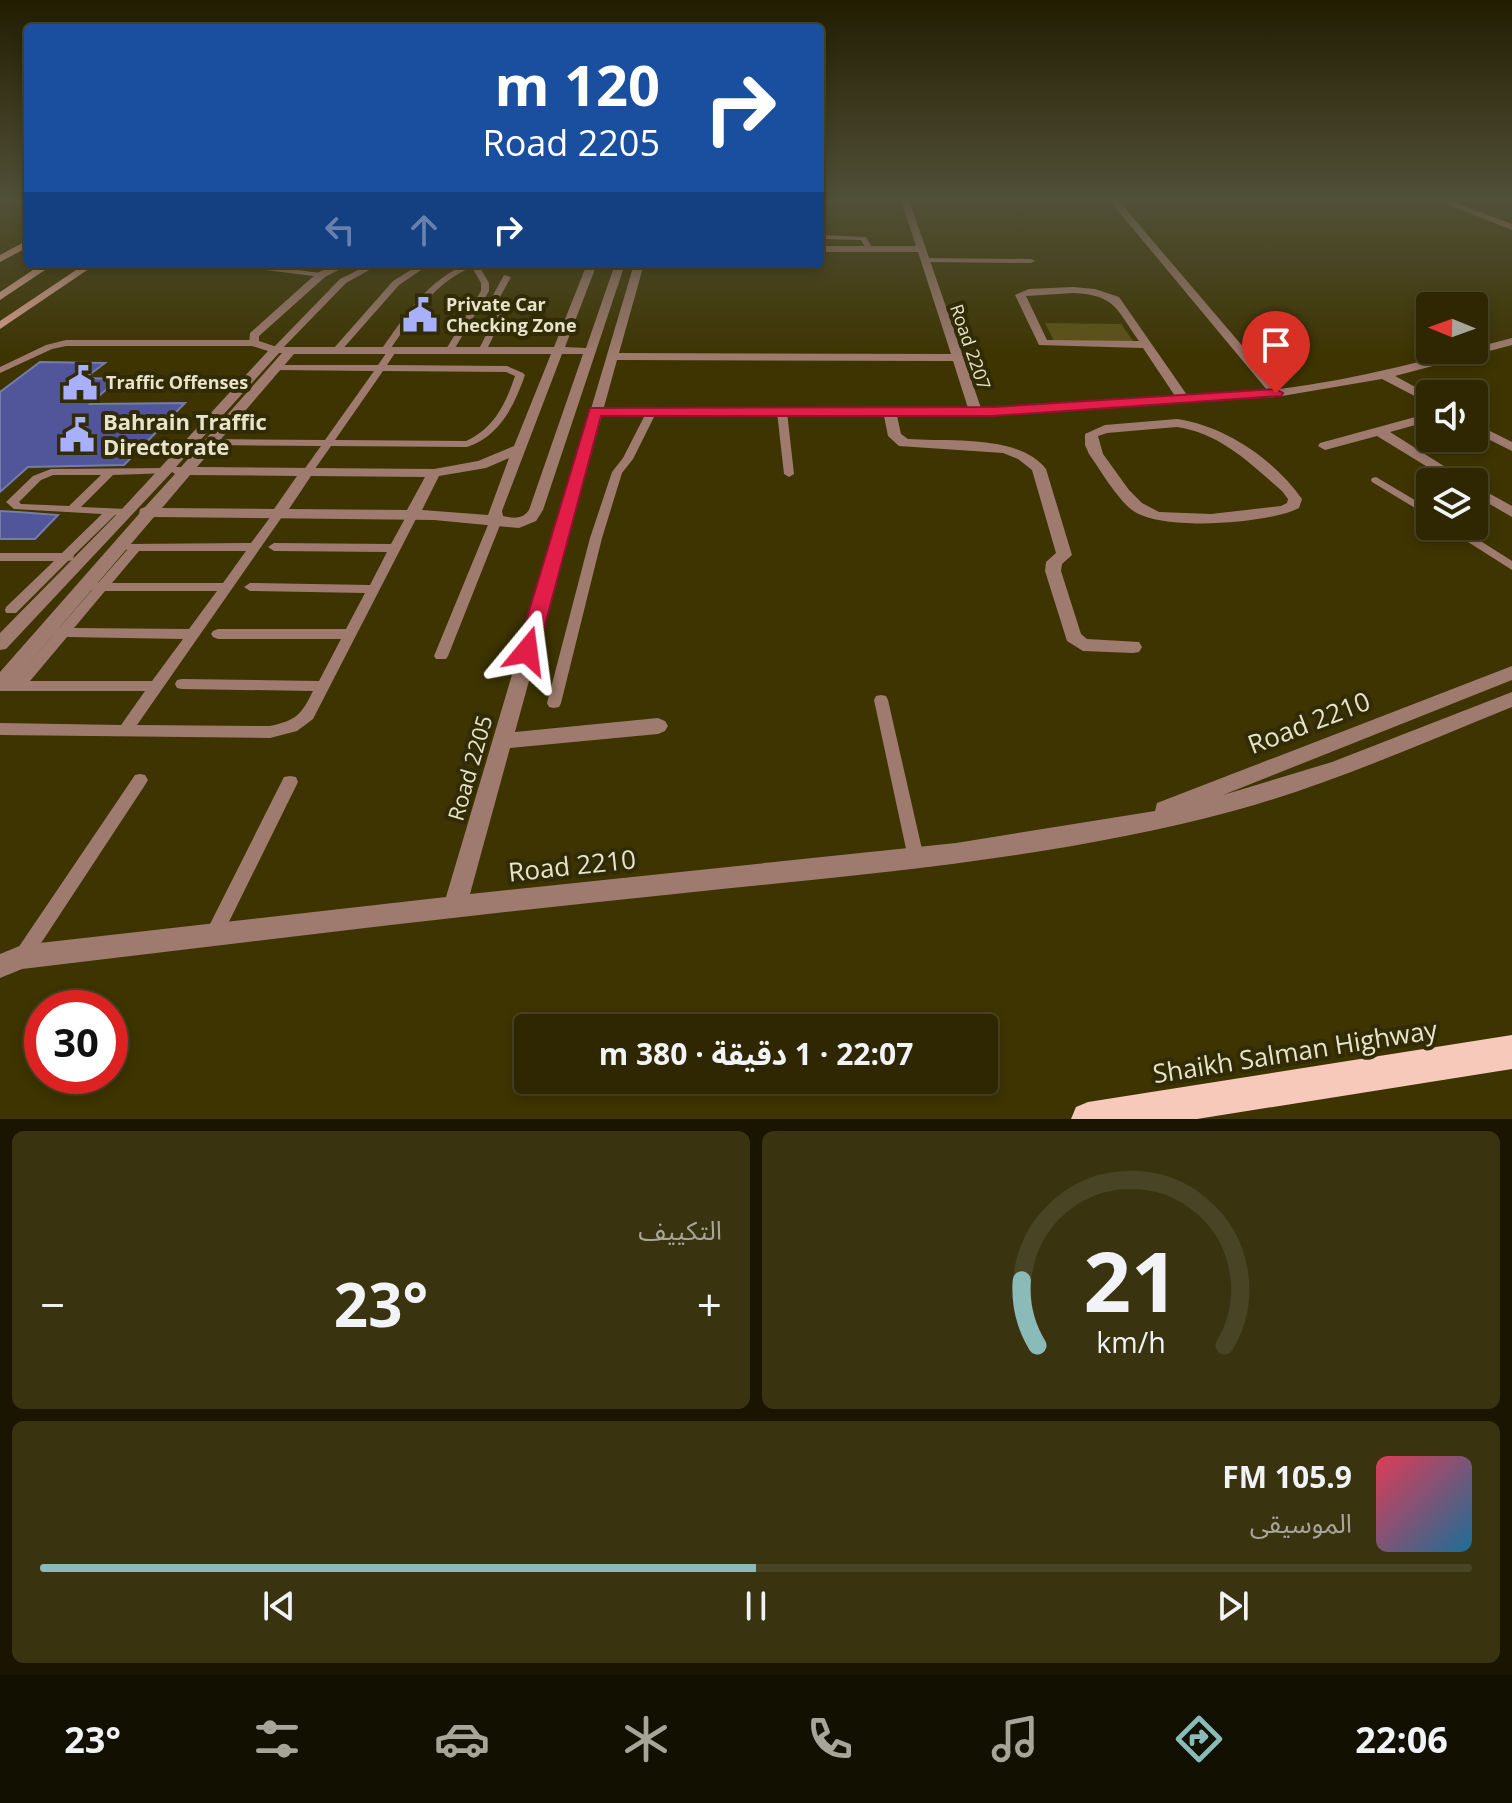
<!DOCTYPE html>
<html lang="ar">
<head>
<meta charset="utf-8">
<style>
	:root { --surface:#2e2701; --page:#3a3310; --text:#f1f3f6; --muted:#a7a599; --line:#494423; --accent:#8bbbb9 }
	body { margin:0; font-family:"Open Sans","Noto Sans Arabic",sans-serif; background:var(--page); color:var(--text); direction:rtl; height:100vh; display:flex; flex-direction:column; font-size:30px; white-space:nowrap }
	* { box-sizing:border-box; margin:0 }
	p { font-size:26px; color:var(--muted) }
	.icon { flex:none; width:44px; height:44px; fill:none; stroke:currentColor; stroke-width:2; stroke-linecap:round; stroke-linejoin:round }
	.map { position:relative; height:1119px; overflow:hidden; direction:ltr }
	.drawer { display:flex; flex-direction:column; gap:12px; padding:12px; background:#191501; flex:1 }
	.drawer>* { flex:none }
	.top-card { position:absolute; left:24px; top:24px; width:800px; height:244px; border-radius:8px; box-shadow:0 4px 12px #0003,0 0 0 2px var(--line); direction:rtl; background:#1a4fa0; color:#fff; overflow:hidden }
	.needle { width:52px; rotate:271deg }
	.controls { position:absolute; left:1416px; top:292px; display:grid; gap:16px }
	.controls a { display:grid; place-items:center; width:72px; height:72px; border-radius:8px; background:var(--surface); box-shadow:0 4px 12px #0003,0 0 0 2px var(--line); font-size:40px }
	.speed { position:absolute; left:24px; top:990px; display:flex; gap:16px; font-size:40px; font-weight:700; text-align:center }
	.speed>* { display:grid; place-content:center; width:104px; height:104px; border-radius:50%; background:var(--surface); box-shadow:0 4px 12px #0003,0 0 0 2px var(--line); line-height:1 }
	.speed .limit { border:12px solid #d22; background:#fff; color:#111 }
	.pin { position:absolute; display:grid; place-items:center; width:68px; height:68px; color:#fff; margin:-82px -34px; border-radius:50% 50% 50% 0; rotate:-45deg; box-shadow:0 0 8px #0007 }
	.pin .icon { rotate:45deg }
	.me { position:absolute; width:88px; margin:-44px; rotate:16deg; stroke-linejoin:round; filter:drop-shadow(0 0 6px #0008) }
	.turn { display:flex; align-items:center; gap:28px; height:168px; padding:0 32px; font-size:36px }
	.turn .icon { width:104px; height:104px; stroke-width:2.5 }
	.turn b { display:block; font-size:56px; line-height:68px }
	.lanes { display:flex; align-items:center; height:76px; padding:0 32px; background:#0003; justify-content:center; gap:40px; direction:ltr }
	.lanes .off { opacity:.35 }
	.big { font-size:60px; font-weight:700; line-height:1.1 }
	.drawer .card { flex:1; display:flex; flex-direction:column; justify-content:center; gap:12px; min-width:0; padding:0 28px; border-radius:12px; background:var(--page) }
	.drawer .dial { align-items:center; gap:0 }
	.dial svg { height:208px; overflow:visible; fill:none; stroke:var(--line); stroke-width:7; stroke-linecap:round; text-anchor:middle }
	.dial text { fill:var(--text); stroke:none }
	.song { display:flex; align-items:center; gap:24px }
	.cover { width:96px; height:96px; border-radius:12px; background:linear-gradient(135deg,hsl(350 70% 55%),hsl(200 70% 35%)) }
	.played { height:8px; border-radius:4px; background:linear-gradient(90deg,var(--accent) 50%,var(--line) 50%) }
	.keys { display:flex; justify-content:space-around; direction:ltr }
	.heat { display:flex; justify-content:space-between; align-items:center; font-size:44px; direction:ltr }
	.drawer .tiles { flex:1; display:grid; gap:12px; grid-template-columns:1fr 1fr }
	.card:last-child { grid-column:span 2 }
	.trip { position:absolute; left:514px; top:1014px; width:484px; height:80px; border-radius:8px; background:var(--surface); box-shadow:0 4px 12px #0003,0 0 0 2px var(--line); font-weight:700; line-height:80px; text-align:center; direction:rtl }
	.menu { display:flex; height:128px; justify-content:space-around; align-items:center; background:#121000; color:var(--muted) }
	.menu .icon { width:56px; height:56px }
	.menu .on { color:var(--accent) }
	.menu b { font-size:36px; color:var(--text) }
	.map>svg:first-child { display:block }
	.green { fill:#5c5116 }
	.building { fill:#515599; stroke:#767ca8; stroke-width:2 }
	.lines { fill:none; stroke-linecap:round; stroke-linejoin:round }
	.lane { fill:#9f7b6f; fill-rule:evenodd }
	.street { fill:#9f7b6f; fill-rule:evenodd }
	.secondary { fill:#dba28f; fill-rule:evenodd }
	.primary { fill:#f6c9ba; fill-rule:evenodd }
	.route { fill:#e11d48; stroke:#92132f; stroke-width:2 }
	.labels { text-anchor:middle; stroke-width:8; stroke-linejoin:round; paint-order:stroke }
	.far-poi-label { font-size:18px; font-weight:bold; fill:#e8e3ca; stroke:#312b06; text-anchor:start }
	.far-street-label { font-size:18px; fill:#e8e3ca; stroke:#312b06 }
	.poi-label { font-size:22px; font-weight:bold; fill:#e8e3ca; stroke:#312b06; text-anchor:start }
	.street-label { font-size:22px; fill:#e8e3ca; stroke:#312b06 }
	.near-street-label { font-size:26px; fill:#e8e3ca; stroke:#312b06 }
</style>
</head>
<body>
<div class="map">
<svg width="1512" height="1119" viewBox="0 0 1512 1119">
	<rect width="100%" height="100%" fill="#3d3401"/>
	<path class="green" d="M 1045,323 L 1121,324 L 1133,341 L 1054,341 Z"/>
	<path class="building" d="M 40,362 L 105,363 L 85,378 L 118,379 L 90,404 L 185,403 L 124,465 L 28,467 L 0,492 L 0,392 Z
		M 0,511 L 18,512 L 58,515 L 35,539 L 0,539 Z"/>
	<g class="lines">
		<path class="lane" d="M 820,235 L 866,237 L 873,249 L 867,250 L 861,240 L 820,239 Z
			M 921,258 L 1031,259 L 1035,261 L 1031,263 L 924,262 L 921,262 Z
			M 230,264 L 251,264 L 321,273 L 325,275 L 321,277 L 234,266 Z
			M 370,264 L 380,264 L 346,283 L 279,352 L 273,352 L 273,348 L 340,279 Z
			M 421,264 L 430,264 L 399,285 L 340,352 L 334,352 L 334,348 L 393,281 Z
			M 467,264 L 478,264 L 489,283 L 489,291 L 452,353 L 445,351 L 481,291 L 481,283 L 472,267 C 434,283 414,315 391,348 L 397,350 L 387,365 L 507,366 L 523,373 L 525,375 C 514,406 500,436 467,447 L 331,446 L 312,473 L 308,474 L 303,471 L 321,446 L 211,445 L 206,442 L 211,439 L 325,440 L 374,371 L 277,370 L 273,367 L 274,365 L 378,365 L 387,352 L 381,350 C 405,316 427,280 467,264 ZM 383,371 L 506,372 L 515,376 C 506,403 494,429 466,441 L 335,440 Z
			M 504,275 L 511,277 L 500,297 L 507,309 L 486,351 L 479,353 L 478,351 L 499,309 L 492,297 Z
			M 66,340 L 253,340 L 257,343 L 253,346 L 66,346 L 52,349 L 0,373 L 0,367 L 46,345 Z
			M 652,408 L 657,411 L 633,459 L 622,473 L 602,538 L 561,703 L 559,707 L 554,708 L 549,707 L 547,703 L 590,538 L 612,472 L 623,458 L 647,411 Z
			M 782,409 L 787,412 L 794,474 L 789,477 L 784,474 L 777,412 Z
			M 166,468 L 170,469 L 171,471 L 170,473 L 113,475 L 81,507 L 127,509 L 131,510 L 133,512 L 131,514 L 115,515 L 74,555 L 73,560 L 68,561 L 16,613 L 6,613 L 5,610 L 6,607 L 54,561 L 0,561 L 0,553 L 62,553 L 102,514 L 14,509 L 6,502 L 33,476 L 51,469 ZM 53,475 L 101,475 L 69,506 L 21,504 L 19,502 L 41,480 Z
			M 1376,477 L 1430,509 L 1430,517 L 1372,482 L 1371,480 L 1372,478 Z
			M 278,511 L 284,514 L 137,725 L 270,726 C 297,720 301,715 313,691 L 182,689 L 177,688 L 175,684 L 177,680 L 182,679 L 319,681 L 341,639 L 218,639 L 213,637 L 211,634 L 213,631 L 218,629 L 346,629 L 365,593 L 250,591 L 244,587 L 250,583 L 370,585 L 387,552 L 274,551 L 268,547 L 274,543 L 391,544 L 408,513 L 416,513 L 418,515 L 313,719 L 297,731 L 270,738 L 0,735 L 0,723 L 121,725 L 145,691 L 0,691 L 0,681 L 13,681 L 53,635 L 51,632 L 53,629 L 60,627 L 92,590 L 91,587 L 93,584 L 98,583 L 127,550 L 124,547 L 126,544 L 251,543 L 274,512 ZM 139,551 L 246,551 L 223,583 L 112,583 ZM 105,591 L 217,591 L 189,629 L 74,628 ZM 67,637 L 183,639 L 152,681 L 30,681 Z
			M 496,517 L 502,520 L 448,656 L 446,659 L 436,659 L 434,656 L 490,520 Z
			M 1443,526 L 1457,526 L 1512,561 L 1512,570 Z
			M 881,695 L 886,696 L 888,700 L 924,858 L 922,863 L 916,866 L 910,863 L 908,858 L 874,700 L 876,696 Z
			M 140,774 L 145,775 L 148,780 L 145,785 L 28,963 L 22,966 L 16,963 L 13,957 L 16,951 L 135,775 Z
			M 290,776 L 296,777 L 298,782 L 220,940 L 214,943 L 208,940 L 205,934 L 208,928 L 284,777 Z"/>
		<path class="street" d="M 901,200 L 909,200 L 981,408 L 1175,396 L 1143,348 L 1039,345 L 1015,295 L 1029,289 L 1073,287 L 1095,289 L 1119,297 L 1187,395 L 1267,390 L 1109,200 L 1118,200 L 1279,389 C 1360,379 1435,358 1512,338 L 1512,345 L 1395,376 L 1430,395 L 1430,404 L 1382,379 L 1276,397 L 976,416 L 897,416 L 901,434 L 908,439 C 948,442 1019,434 1046,469 L 1072,555 L 1062,564 L 1061,571 L 1081,634 L 1087,639 L 1139,642 L 1142,647 L 1139,652 L 1133,653 L 1083,651 L 1067,641 L 1045,571 L 1046,562 L 1056,553 L 1032,470 L 1018,459 L 1003,453 L 899,446 L 888,436 L 884,416 L 602,415 L 515,732 L 658,718 L 665,721 L 668,726 L 665,731 L 658,734 L 510,748 L 470,894 L 956,843 L 1155,811 L 1157,803 L 1512,666 L 1512,680 L 1223,795 L 1332,762 L 1512,692 L 1512,707 C 1420,744 1329,785 1233,811 C 1051,860 862,874 675,894 C 457,916 240,943 22,969 L 0,978 L 0,954 L 22,945 L 446,897 L 634,264 L 644,264 L 619,353 L 951,354 L 918,252 L 820,252 L 820,246 L 916,246 ZM 1073,293 C 1116,295 1116,309 1139,341 L 1047,340 L 1026,296 ZM 617,360 L 953,361 L 968,408 L 604,407 Z
			M 1436,200 L 1448,200 L 1512,224 L 1512,230 Z
			M 337,264 L 350,264 L 325,277 L 259,336 L 259,341 L 277,347 L 554,347 L 587,264 L 597,264 L 565,347 L 586,348 L 615,264 L 625,264 L 543,510 L 536,521 L 519,528 L 434,520 L 154,517 L 7,689 L 0,691 L 0,672 L 139,514 L 140,509 L 145,507 L 175,474 L 172,472 L 6,649 L 0,650 L 0,633 L 122,509 L 268,351 L 249,345 L 250,333 L 317,273 ZM 279,353 L 282,353 L 181,467 L 176,467 ZM 294,354 L 551,354 L 514,446 L 478,461 L 434,469 L 197,467 ZM 562,354 L 583,354 L 529,510 C 522,520 513,518 503,516 L 502,511 ZM 509,458 L 488,515 L 422,510 L 439,476 L 486,468 ZM 190,475 L 297,476 L 274,509 L 162,508 ZM 311,476 L 425,477 L 407,510 L 289,509 Z
			M 1430,413 L 1430,421 L 1390,432 L 1469,482 L 1452,482 L 1377,436 L 1325,450 L 1318,446 L 1320,443 Z
			M 1177,419 C 1225,426 1274,459 1302,499 L 1299,508 C 1268,524 1166,531 1135,512 C 1119,502 1101,471 1089,454 L 1085,445 L 1085,434 L 1105,425 ZM 1177,427 C 1220,433 1251,464 1282,491 L 1288,499 L 1287,503 L 1281,506 L 1211,514 L 1159,512 L 1142,503 L 1129,490 L 1103,454 L 1098,436 L 1107,433 Z
			M 1474,423 L 1512,442 L 1512,451 L 1474,432 Z
			M 1474,485 L 1512,506 L 1512,517 L 1474,495 Z"/>
		<path class="secondary" d="M 28,240 L 28,247 L 0,262 L 0,255 Z
			M 42,264 L 54,264 L 0,300 L 0,292 Z
			M 85,264 L 96,264 L 0,329 L 0,321 Z"/>
		<path class="primary" d="M 1512,1035 L 1512,1069 L 1197,1119 L 1071,1119 L 1076,1107 L 1088,1102 Z"/>
	</g>
	<linearGradient id="sky" x2="0" y2="1"><stop stop-color="#221d01"/><stop offset="0.56" stop-color="#515038"/><stop offset="1" stop-color="#515038" stop-opacity="0"/></linearGradient>
	<rect width="1512" height="357" fill="url(#sky)"/>
	<path class="route" d="M 1276,389 L 1283,393 L 1281,396 L 993,416 L 601,416 L 538,651 L 535,656 L 520,656 L 517,651 L 590,408 L 993,407 Z"/>
	<defs>
		<g id="civic-bare" transform="scale(2.76)"><path d="M-.6-6.5H3V-4.5H.6V-3L4-1V1h2V6H-6V1h2V-1L-.6-3ZM-1.2 2.5V6h2.4V2.5Z" fill="#a8b0fc" stroke="#312b06" stroke-width="2.5" paint-order="stroke"/></g>
	</defs>
	<g fill-rule="evenodd">
		<use href="#civic-bare" x="420" y="315"/>
		<use href="#civic-bare" x="80" y="383"/>
		<use href="#civic-bare" x="77" y="435"/>
	</g>
	<g class="labels">
		<g class="far-poi-label">
			<text x="446" y="311">Private Car<tspan x="446" dy="21">Checking Zone</tspan></text>
			<text x="106" y="389">Traffic Offenses</text>
		</g>
		<g class="far-street-label">
			<text transform="translate(970 347) rotate(71)" y="6">Road 2207</text>
		</g>
		<g class="poi-label">
			<text x="103" y="430">Bahrain Traffic<tspan x="103" dy="25">Directorate</tspan></text>
		</g>
		<g class="street-label">
			<text transform="translate(470 768) rotate(-74)" y="8">Road 2205</text>
		</g>
		<g class="near-street-label">
			<text transform="translate(1309 723) rotate(-21)" y="9">Road 2210</text>
			<text transform="translate(572 866) rotate(-6)" y="9">Road 2210</text>
			<text transform="translate(1295 1052) rotate(-9)" y="9">Shaikh Salman Highway</text>
		</g>
	</g>
</svg>
<div class="controls">
<a><svg class="needle" viewBox="-14 -14 28 28"><path d="M0-13l5 13h-10z" fill="#e53935"/><path d="M0 13l5-13h-10z" fill="#a7a599"/></svg></a>
<a><svg class="icon" aria-label="sound" viewBox="0 0 24 24"><path d="M4 9h4l5-4v14l-5-4H4zM17 9q2 3 0 6"/></svg></a>
<a><svg class="icon" aria-label="layers" viewBox="0 0 24 24"><path d="M12 4l9 5-9 5-9-5zM3 14l9 5 9-5"/></svg></a>
</div>
<div class="speed"><div class="limit">30</div></div>
<div class="pin" style="left:1276px;top:393px;background:#d93025"><svg class="icon" aria-label="arrive" viewBox="0 0 24 24"><path d="M6 21V4h12l-3 4 3 4H6"/></svg></div>
<svg class="me" style="left:527px;top:651px" viewBox="-20 -20 40 40"><path d="M0-17L14 15 0 8-14 15z" fill="#e11d48" stroke="#fff" stroke-width="4"/></svg>
<div class="trip">22:07 · 1 دقيقة · 380 m</div>
<div class="top-card">
<div class="turn"><svg class="icon" aria-label="right" viewBox="0 0 24 24"><path d="M7 20v-9h11M14 6l5 5-5 5"/></svg><div><b>120 m</b>Road 2205</div></div>
<div class="lanes"><svg class="icon off" aria-label="left" viewBox="0 0 24 24"><path d="M17 20v-9H6M10 6l-5 5 5 5"/></svg><svg class="icon off" aria-label="ahead" viewBox="0 0 24 24"><path d="M12 20V5M6 11l6-6 6 6"/></svg><svg class="icon" aria-label="right" viewBox="0 0 24 24"><path d="M7 20v-9h11M14 6l5 5-5 5"/></svg></div>
</div>
</div>
<section class="drawer">
<div class="tiles">
<div class="card dial"><svg viewBox="0 0 100 80">
<path d="M14 69A42 42 0 1 1 86 69"/>
<path d="M14 69A42 42 0 0 1 8 44" stroke="#8bbbb9"/>
<text x="50" y="56" font-size="32" font-weight="700">21</text>
<text x="50" y="72" font-size="11">km/h</text>
</svg></div>
<div class="card"><p>التكييف</p>
<div class="heat"><a>−</a><b class="big">23°</b><a>+</a></div>
</div>
<div class="card">
<div class="song"><i class="cover"></i><div><b>105.9 FM</b><p>الموسيقى</p></div></div>
<div class="played"></div>
<div class="keys"><svg class="icon" aria-label="previous" viewBox="0 0 24 24"><path d="M18 5L8 12l10 7zM5 5v14"/></svg><svg class="icon" aria-label="pause" viewBox="0 0 24 24"><path d="M8 5v14M16 5v14"/></svg><svg class="icon" aria-label="next" viewBox="0 0 24 24"><path d="M6 5l10 7-10 7zM19 5v14"/></svg></div>
</div>
</div>
</section>
<nav class="menu">
<b>22:06</b>
<svg class="icon on" aria-label="directions" viewBox="0 0 24 24"><path d="M12 3l9 9-9 9-9-9zM9 14v-3h6M13 9l2 2-2 2"/></svg>
<svg class="icon" aria-label="music" viewBox="0 0 24 24"><path d="M9 18V5l10-2v13"/><circle cx="6" cy="18" r="3"/><circle cx="16" cy="16" r="3"/></svg>
<svg class="icon" aria-label="phone" viewBox="0 0 24 24"><path d="M5 4h4l2 5-3 2q2 4 5 5l2-3 5 2v4C11 20 4 13 5 4z"/></svg>
<svg class="icon" aria-label="climate" viewBox="0 0 24 24"><path d="M12 3v18M4 7l16 10M4 17L20 7"/></svg>
<svg class="icon" aria-label="car" viewBox="0 0 24 24"><path d="M5 17H2v-5l4-1 3-4h7l3 4 3 1v5h-3M9 17h6M6 11h13"/><circle cx="7" cy="17" r="2"/><circle cx="17" cy="17" r="2"/></svg>
<svg class="icon" aria-label="filters" viewBox="0 0 24 24"><path d="M4 7h16M4 17h16"/><circle cx="9" cy="7" r="2"/><circle cx="15" cy="17" r="2"/></svg>
<b>23°</b>
</nav>
</body>
</html>
